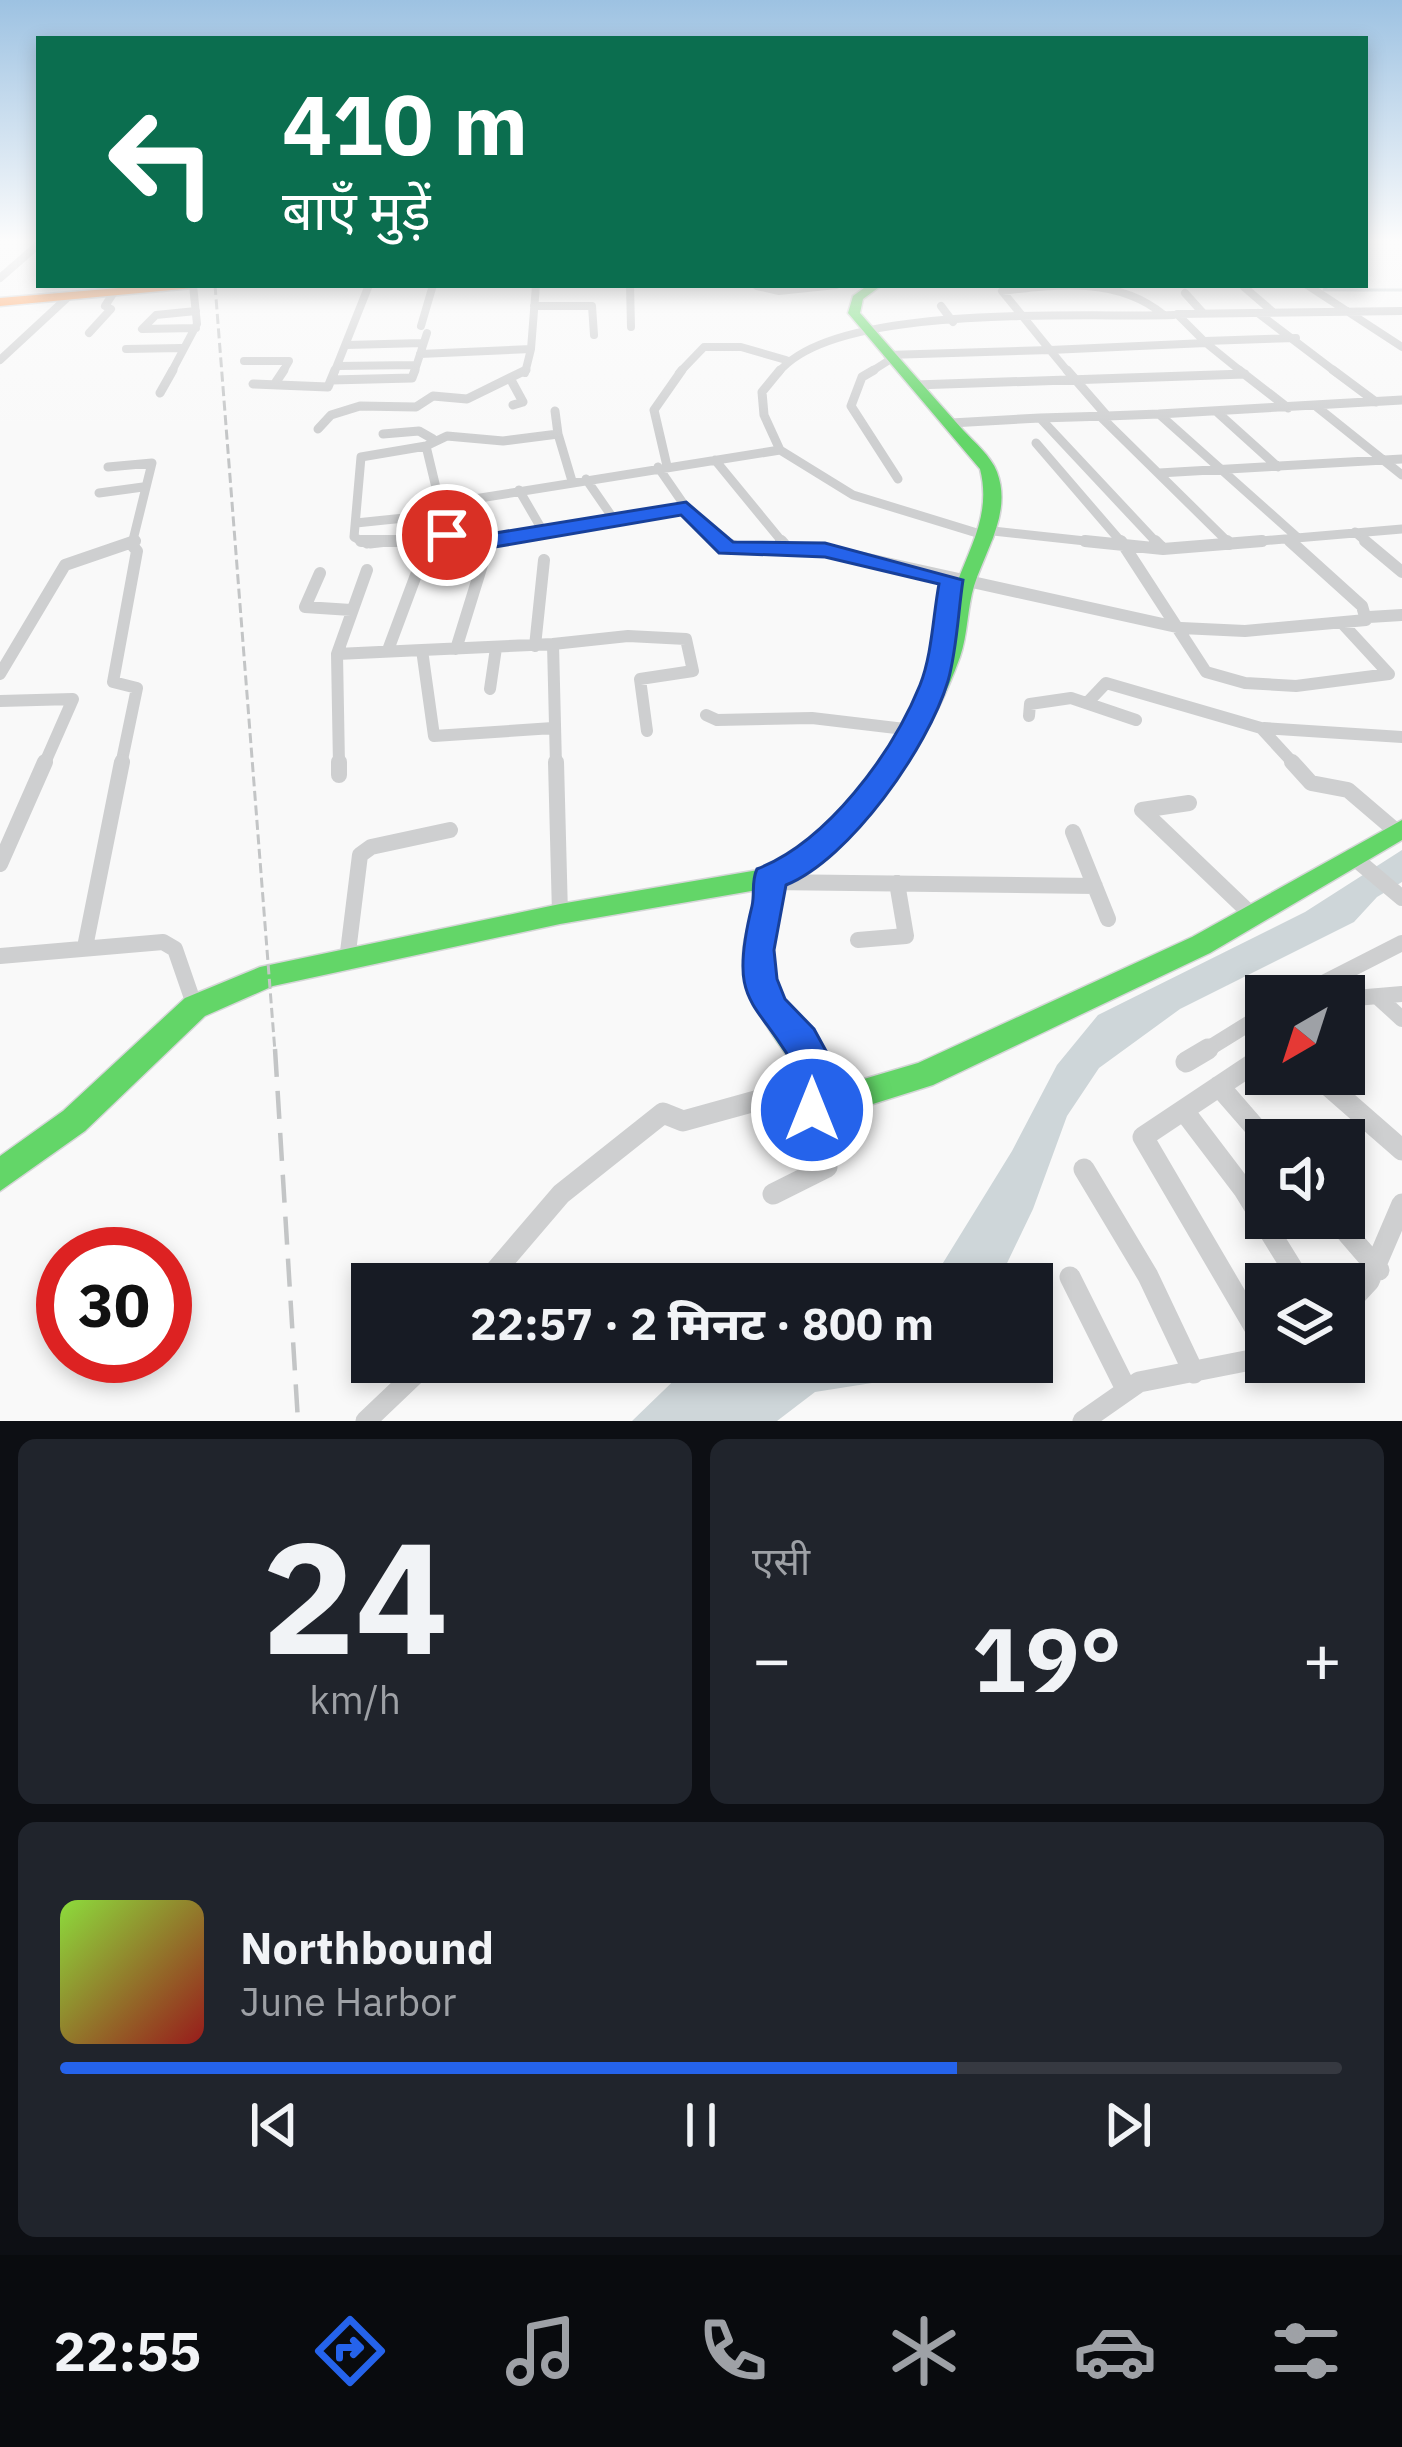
<!DOCTYPE html>
<html lang="hi">
<head>
<meta charset="utf-8">
<style>
	:root { --surface:#171b24; --page:#20242c; --text:#f1f3f6; --muted:#9ea1a6; --line:#363941; --accent:#2563eb }
	body { margin:0; font-family:"IBM Plex Sans","Noto Sans Devanagari",sans-serif; background:var(--page); color:var(--text); height:100vh; display:flex; flex-direction:column; font-size:45px; white-space:nowrap }
	* { box-sizing:border-box; margin:0 }
	p { font-size:39px; color:var(--muted) }
	.icon { flex:none; width:66px; height:66px; fill:none; stroke:currentColor; stroke-width:2; stroke-linecap:round; stroke-linejoin:round }
	.map { position:relative; height:1421px; overflow:hidden }
	.drawer { display:flex; flex-direction:column; gap:18px; padding:18px; background:#0d0f14; flex:1 }
	.drawer>* { flex:none }
	.guide { position:absolute; left:36px; top:36px; width:1332px; height:252px; border-radius:0px; box-shadow:0 6px 18px #0003; background:#0b6e4f; color:#fff; overflow:hidden }
	.needle { width:78px; rotate:219deg }
	.fabs { position:absolute; left:1245px; top:975px; display:grid; gap:24px }
	.fabs a { display:grid; place-items:center; width:120px; height:120px; border-radius:0px; background:var(--surface); box-shadow:0 6px 18px #0003; font-size:60px }
	.speed { position:absolute; left:36px; top:1227px; display:flex; gap:24px; font-size:60px; font-weight:700; text-align:center }
	.speed>* { display:grid; place-content:center; width:156px; height:156px; border-radius:50%; background:var(--surface); box-shadow:0 6px 18px #0003; line-height:1 }
	.speed .limit { border:18px solid #d22; background:#fff; color:#111 }
	.pin { position:absolute; display:grid; place-items:center; width:102px; height:102px; color:#fff; margin:-51px; border:6px solid #fff; border-radius:50%; box-shadow:0 3px 12px #0007 }
	.me { position:absolute; width:132px; margin:-66px; rotate:0deg; stroke-linejoin:round; filter:drop-shadow(0 0 9px #0008) }
	.turn { display:flex; align-items:center; gap:42px; height:252px; padding:0 48px; font-size:54px }
	.turn .icon { width:156px; height:156px; stroke-width:2.5 }
	.turn b { display:block; font-size:84px; line-height:102px }
	.big { font-size:90px; font-weight:800; line-height:1.1 }
	.drawer .tile { flex:1; display:flex; flex-direction:column; justify-content:center; gap:18px; min-width:0; padding:0 42px; border-radius:18px; background:var(--page) }
	.drawer .dial { align-items:center; gap:0 }
	.dial b { font-size:156px; line-height:1 }
	.song { display:flex; align-items:center; gap:36px }
	.cover { width:144px; height:144px; border-radius:18px; background:linear-gradient(135deg,hsl(90 70% 55%),hsl(0 70% 35%)) }
	.played { height:12px; border-radius:6px; background:linear-gradient(90deg,var(--accent) 70%,var(--line) 70%) }
	.keys { display:flex; justify-content:space-around; direction:ltr }
	.heat { display:flex; justify-content:space-between; align-items:center; font-size:66px; direction:ltr }
	.drawer .tiles { flex:1; display:grid; gap:18px; grid-template-columns:1fr 1fr }
	.tile:last-child { grid-column:span 2 }
	.trip { position:absolute; left:351px; top:1263px; width:702px; height:120px; border-radius:0px; background:var(--surface); box-shadow:0 6px 18px #0003; font-weight:800; line-height:120px; text-align:center }
	.tabs { display:flex; height:192px; justify-content:space-around; align-items:center; background:#090b0e; color:var(--muted) }
	.tabs .icon { width:84px; height:84px }
	.tabs .current { color:var(--accent) }
	.tabs b { font-size:54px; color:var(--text) }
	.map>svg:first-child { display:block }
	.water { fill:#ced6d9 }
	.lines { fill:none; stroke-linecap:round; stroke-linejoin:round }
	.stream { stroke:#ced6d9; stroke-width:3 }
	.fast-casing { stroke:#d5d6d7; stroke-width:3 }
	.slow-casing { stroke:#d5d6d7; stroke-width:3 }
	.street-far4 { stroke:#cecfd0; stroke-width:8 }
	.street-far3 { stroke:#cecfd0; stroke-width:9 }
	.street-far2 { stroke:#cecfd0; stroke-width:12 }
	.street-far1 { stroke:#cecfd0; stroke-width:16 }
	.street { stroke:#cecfd0; stroke-width:21 }
	.fast { fill:#63d668; fill-rule:evenodd }
	.slow { fill:#ff974d; fill-rule:evenodd }
	.rail-far1 { stroke:#c3c5c6; stroke-width:3; stroke-dasharray:10 4.5; stroke-linecap:butt }
	.rail { stroke:#c3c5c6; stroke-width:4.5; stroke-dasharray:28 14; stroke-linecap:butt }
	.route { fill:#2563eb; stroke:#184099; stroke-width:3 }
</style>
</head>
<body>
<div class="map">
<svg width="1402" height="1421" viewBox="0 0 1402 1421">
	<rect width="100%" height="100%" fill="#f9f9f9"/>
	<path class="water" d="M 1402,850 L 1402,882 L 1377,897 L 1354,922 L 1180,1009 L 1099,1068 L 1067,1116 L 1033,1209 L 997,1284 L 930,1284 L 1012,1151 L 1057,1065 L 1098,1015 L 1305,912 Z
		M 693,1362 L 917,1362 L 891,1380 L 815,1392 L 777,1421 L 632,1421 Z"/>
	<g class="lines">
		<path class="stream" d="M 1328,285 L 1324,290 L 1402,290"/>
		<g class="fast-casing">
			<path id="fast" d="M 868,285 L 882,285 L 863,299 L 860,313 C 894,352 928,391 963,430 C 974,442 991,456 997,472 C 1012,512 986,549 974,586 C 967,609 968,634 960,657 C 927,748 865,835 782,883 L 769,953 L 777,988 L 836,1075 L 857,1081 L 918,1063 L 1192,937 L 1402,820 L 1402,840 L 1210,953 L 933,1085 L 857,1109 L 817,1097 C 788,1055 744,1008 743,955 C 743,933 754,912 757,890 L 560,924 L 273,986 L 205,1016 L 85,1131 L 0,1191 L 0,1156 L 63,1111 L 185,998 L 260,967 L 560,904 L 764,869 C 843,825 911,741 941,654 C 949,631 949,606 957,583 C 972,543 991,512 980,469 L 848,313 L 853,296 Z"/>
		</g>
		<g class="slow-casing">
			<path id="slow" d="M 154,285 L 199,285 L 193,288 L 0,306 L 0,298 Z"/>
		</g>
		<path class="street-far4" d="M 0,278 L 39,244
			M 630,285 L 631,327
			M 1307,285 L 1402,347
			M 757,286 L 779,291 L 836,285
			M 1244,287 L 1273,312
			M 1185,293 L 1203,313
			M 534,306 L 592,306 L 594,335
			M 941,306 L 953,322
			M 196,311 L 156,315 L 142,329 L 196,328
			M 1258,313 L 1337,373
			M 421,326 L 433,285
			M 89,333 L 111,309 L 105,306 L 114,292
			M 1205,341 L 1296,338
			M 1206,343 L 1243,373
			M 346,345 L 423,343
			M 126,349 L 181,348
			M 1050,350 L 1002,291 C 1058,284 1118,277 1164,315
			M 420,354 L 531,349 L 536,285
			M 887,355 L 1050,350
			M 0,360 L 68,297
			M 244,361 L 289,361 L 282,373
			M 337,366 L 415,365
			M 171,373 L 197,324 L 193,285
			M 334,373 L 369,285
			M 414,373 L 427,333
			M 525,373 L 531,349
			M 679,373 L 704,347 L 741,347 L 786,360
			M 778,373 C 834,302 1083,318 1174,315
			M 869,373 L 891,359
			M 1069,373 L 1050,350 L 1206,343 L 1177,314 L 1402,311"/>
		<path class="street-far3" d="M 780,370 L 762,392 L 764,415 L 780,450
			M 874,370 L 862,377 L 851,406 L 898,479
			M 1239,370 L 1288,408
			M 1333,370 L 1376,402
			M 331,380 L 412,378 L 415,370
			M 511,380 L 523,402 L 513,405
			M 253,384 L 328,387 L 335,370
			M 274,385 L 284,370
			M 915,385 L 1245,374
			M 160,393 L 173,370
			M 1317,407 L 1402,475
			M 555,411 L 558,434
			M 1217,412 L 1278,467
			M 1159,414 L 1402,400
			M 1100,416 L 1230,544
			M 1107,416 L 1159,414 L 1297,537
			M 1040,418 L 1107,416 L 1067,370
			M 951,423 L 1040,418 L 1158,544
			M 318,429 L 331,415 L 360,406 L 416,407 L 433,396 L 467,399 L 526,370
			M 383,434 L 419,431 L 433,439
			M 1036,443 L 1123,544
			M 715,460 L 784,544
			M 667,466 L 654,410 L 682,370
			M 108,467 L 152,463 L 132,544
			M 658,467 L 696,522 L 725,544
			M 1159,473 L 1402,459
			M 586,479 L 615,521
			M 519,490 L 544,533
			M 99,493 L 143,487
			M 449,503 L 438,496 L 426,446 L 447,436 L 503,441 L 558,434 L 572,481
			M 686,508 L 475,542 L 447,535 L 443,514 L 449,503 L 780,450 L 853,495 L 990,537
			M 356,523 L 443,514
			M 993,531 L 1113,544
			M 1355,532 L 1369,544
			M 1288,539 L 1293,544
			M 367,544 L 354,537 L 361,457 L 426,446
			M 370,544 L 447,535
			M 1226,544 L 1402,529"/>
		<path class="street-far2" d="M 361,541 L 397,541
			M 470,541 L 483,541
			M 719,541 L 739,548 L 788,549 L 781,541
			M 1085,541 L 1163,549
			M 1121,541 L 1206,672 L 1245,683 L 1296,686 L 1389,674 L 1342,623
			M 1155,541 L 1163,549 L 1262,541
			M 1227,541 L 1230,544
			M 1365,541 L 1402,572
			M 788,549 L 832,551 L 1181,628 L 1245,631 L 1366,620 L 1362,606 L 1290,541
			M 320,573 L 305,607 L 351,610
			M 1369,617 L 1402,615
			M 553,644 L 422,650 L 434,736 L 553,728
			M 535,646 L 544,560
			M 456,649 L 482,565
			M 388,650 L 416,575
			M 337,654 L 367,570
			M 0,674 L 65,565 L 135,541
			M 935,680 L 951,580
			M 490,689 L 496,648
			M 0,701 L 73,699 L 44,765
			M 1088,702 L 1106,683 L 1261,728 L 1295,765
			M 706,715 L 717,720 L 812,718 L 913,730
			M 1029,716 L 1030,704 L 1071,698 L 1136,720
			M 1264,728 L 1402,737
			M 121,765 L 137,688 L 113,682 L 137,551 L 132,545
			M 339,765 L 337,654 L 422,650
			M 556,765 L 553,644 L 628,636 L 686,639 L 693,671 L 640,679 L 647,731"/>
		<path class="street-far1" d="M 339,762 L 339,775
			M 556,762 L 560,914
			M 1292,762 L 1311,783 L 1348,790 L 1396,831
			M 1189,803 L 1142,810 L 1254,917
			M 1073,832 L 1108,919
			M 1352,856 L 1402,898
			M 0,864 L 45,762
			M 769,882 L 1095,886
			M 858,940 L 906,936 L 897,883
			M 85,947 L 122,762
			M 0,956 L 163,942 L 175,949 L 195,1007
			M 347,960 L 360,855 L 371,847 L 450,830
			M 1298,996 L 1402,943
			M 1379,998 L 1402,1019
			M 1344,999 L 1402,994
			M 1203,1052 L 1266,1013"/>
		<path class="street" d="M 1266,1055 L 1143,1137 L 1266,1347
			M 1186,1062 L 1208,1049
			M 1323,1081 L 1402,1150
			M 1219,1086 L 1266,1140
			M 1184,1111 L 1244,1190 L 1302,1284
			M 1084,1169 L 1148,1276 L 1194,1373
			M 773,1194 L 827,1167 L 811,1116 L 818,1083
			M 1334,1218 L 1379,1270
			M 1070,1277 L 1126,1389
			M 484,1284 L 561,1194 L 663,1113 L 683,1121 L 824,1082
			M 1344,1308 L 1369,1281 L 1402,1204
			M 366,1421 L 428,1362
			M 1083,1421 L 1139,1382 L 1266,1357"/>
		<use href="#fast" class="fast"/>
		<use href="#slow" class="slow"/>
		<path class="rail-far1" d="M 215,285 L 275,1052"/>
		<path class="rail" d="M 275,1049 L 298,1421"/>
	</g>
	<linearGradient id="sky" x2="0" y2="1"><stop stop-color="#9dc2e2"/><stop offset="0.55" stop-color="#fcfcfc"/><stop offset="1" stop-color="#fcfcfc" stop-opacity="0"/></linearGradient>
	<rect width="1402" height="438" fill="url(#sky)"/>
	<path class="route" d="M 686,502 L 733,542 L 825,543 L 963,580 C 958,613 957,649 948,681 C 928,748 850,859 786,885 L 774,950 L 777,979 L 785,999 L 814,1029 L 843,1082 L 825,1124 L 812,1129 L 798,1124 L 792,1110 L 801,1078 C 759,997 726,1011 752,906 C 755,893 751,882 757,869 C 827,842 892,754 920,685 C 932,655 933,616 939,584 L 825,557 L 719,553 L 681,515 L 483,549 L 436,535 L 447,528 L 483,535 Z"/>
</svg>
<div class="fabs">
<a><svg class="needle" viewBox="-14 -14 28 28"><path d="M0-13l5 13h-10z" fill="#e53935"/><path d="M0 13l5-13h-10z" fill="#9ea1a6"/></svg></a>
<a><svg class="icon" aria-label="sound" viewBox="0 0 24 24"><path d="M4 9h4l5-4v14l-5-4H4zM17 9q2 3 0 6"/></svg></a>
<a><svg class="icon" aria-label="layers" viewBox="0 0 24 24"><path d="M12 4l9 5-9 5-9-5zM3 14l9 5 9-5"/></svg></a>
</div>
<div class="speed"><div class="limit">30</div></div>
<div class="pin" style="left:447px;top:535px;background:#d93025"><svg class="icon" aria-label="arrive" viewBox="0 0 24 24"><path d="M6 21V4h12l-3 4 3 4H6"/></svg></div>
<svg class="me" style="left:812px;top:1110px" viewBox="-20 -20 40 40"><circle r="17" fill="#2563eb" stroke="#fff" stroke-width="3"/><path d="M0-11L8 9 0 5-8 9z" fill="#fff"/></svg>
<div class="trip">22:57 · 2 मिनट · 800 m</div>
<div class="guide">
<div class="turn"><svg class="icon" aria-label="left" viewBox="0 0 24 24"><path d="M17 20v-9H6M10 6l-5 5 5 5"/></svg><div><b>410 m</b>बाएँ मुड़ें</div></div>
</div>
</div>
<section class="drawer">
<div class="tiles">
<div class="tile dial"><b>24</b><p>km/h</p></div>
<div class="tile"><p>एसी</p>
<div class="heat"><a>−</a><b class="big">19°</b><a>+</a></div>
</div>
<div class="tile">
<div class="song"><i class="cover"></i><div><b>Northbound</b><p>June Harbor</p></div></div>
<div class="played"></div>
<div class="keys"><svg class="icon" aria-label="previous" viewBox="0 0 24 24"><path d="M18 5L8 12l10 7zM5 5v14"/></svg><svg class="icon" aria-label="pause" viewBox="0 0 24 24"><path d="M8 5v14M16 5v14"/></svg><svg class="icon" aria-label="next" viewBox="0 0 24 24"><path d="M6 5l10 7-10 7zM19 5v14"/></svg></div>
</div>
</div>
</section>
<nav class="tabs">
<b>22:55</b>
<svg class="icon current" aria-label="directions" viewBox="0 0 24 24"><path d="M12 3l9 9-9 9-9-9zM9 14v-3h6M13 9l2 2-2 2"/></svg>
<svg class="icon" aria-label="music" viewBox="0 0 24 24"><path d="M9 18V5l10-2v13"/><circle cx="6" cy="18" r="3"/><circle cx="16" cy="16" r="3"/></svg>
<svg class="icon" aria-label="phone" viewBox="0 0 24 24"><path d="M5 4h4l2 5-3 2q2 4 5 5l2-3 5 2v4C11 20 4 13 5 4z"/></svg>
<svg class="icon" aria-label="climate" viewBox="0 0 24 24"><path d="M12 3v18M4 7l16 10M4 17L20 7"/></svg>
<svg class="icon" aria-label="car" viewBox="0 0 24 24"><path d="M5 17H2v-5l4-1 3-4h7l3 4 3 1v5h-3M9 17h6M6 11h13"/><circle cx="7" cy="17" r="2"/><circle cx="17" cy="17" r="2"/></svg>
<svg class="icon" aria-label="filters" viewBox="0 0 24 24"><path d="M4 7h16M4 17h16"/><circle cx="9" cy="7" r="2"/><circle cx="15" cy="17" r="2"/></svg>
</nav>
</body>
</html>
